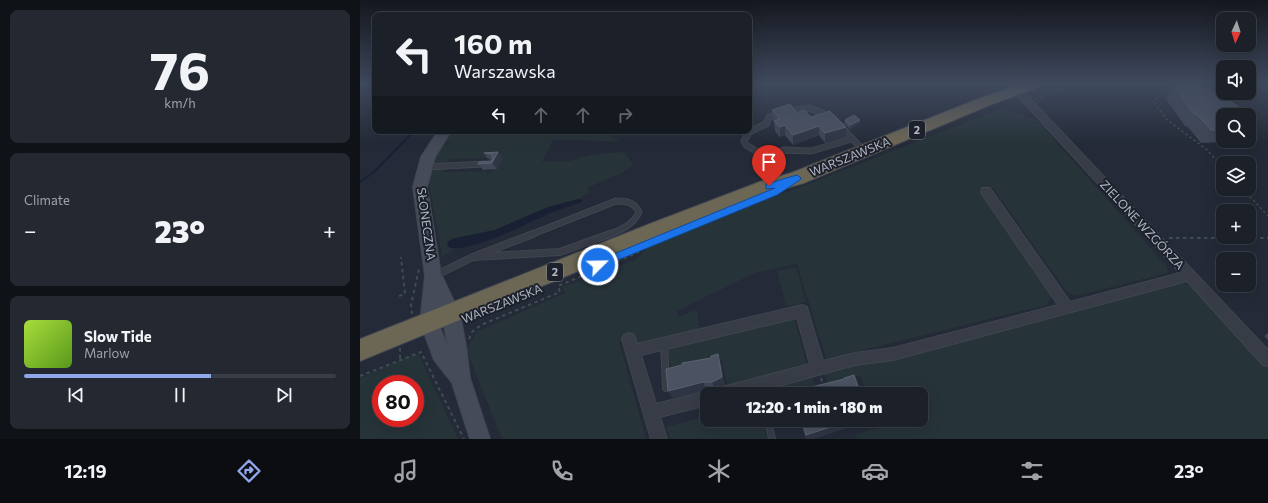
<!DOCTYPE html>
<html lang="en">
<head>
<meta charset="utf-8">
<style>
	:root { --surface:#1b2029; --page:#242831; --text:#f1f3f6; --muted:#a0a3a8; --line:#393e46; --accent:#90a7eb }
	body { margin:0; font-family:Commissioner,sans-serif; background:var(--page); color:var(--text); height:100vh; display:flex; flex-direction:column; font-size:15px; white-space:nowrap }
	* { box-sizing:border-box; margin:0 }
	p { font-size:13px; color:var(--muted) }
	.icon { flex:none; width:22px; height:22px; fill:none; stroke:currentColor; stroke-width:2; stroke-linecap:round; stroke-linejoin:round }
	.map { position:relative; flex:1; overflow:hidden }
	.details { display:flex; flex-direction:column; gap:10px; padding:10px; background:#0f1217; width:360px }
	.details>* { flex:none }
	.hud { position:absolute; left:12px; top:12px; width:380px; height:122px; border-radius:8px; box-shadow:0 4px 16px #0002,0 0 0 1px var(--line); background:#1b2029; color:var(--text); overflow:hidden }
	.needle { width:26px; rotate:184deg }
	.fabs { position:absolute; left:856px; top:12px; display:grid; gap:8px }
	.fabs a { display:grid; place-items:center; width:40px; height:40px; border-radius:8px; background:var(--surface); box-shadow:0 4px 16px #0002,0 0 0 1px var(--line); font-size:20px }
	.speed { position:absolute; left:12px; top:375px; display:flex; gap:8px; font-size:20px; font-weight:700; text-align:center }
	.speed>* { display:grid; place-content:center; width:52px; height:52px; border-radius:50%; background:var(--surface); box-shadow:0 4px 16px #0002,0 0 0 1px var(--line); line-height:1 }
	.speed .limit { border:6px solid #d22; background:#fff; color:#111 }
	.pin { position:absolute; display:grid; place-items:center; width:34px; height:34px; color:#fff; margin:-41px -17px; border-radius:50% 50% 50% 0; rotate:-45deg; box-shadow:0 0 4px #0007 }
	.pin .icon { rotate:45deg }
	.me { position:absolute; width:44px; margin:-22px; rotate:67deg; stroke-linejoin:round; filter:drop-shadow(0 0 3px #0008) }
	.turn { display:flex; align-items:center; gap:14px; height:84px; padding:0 16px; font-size:18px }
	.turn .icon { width:52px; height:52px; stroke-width:2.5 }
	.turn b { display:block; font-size:28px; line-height:34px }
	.lanes { display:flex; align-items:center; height:38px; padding:0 16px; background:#0003; justify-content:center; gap:20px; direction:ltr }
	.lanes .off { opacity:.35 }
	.big { font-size:30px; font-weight:800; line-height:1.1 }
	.details .tile { flex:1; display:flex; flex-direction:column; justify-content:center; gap:6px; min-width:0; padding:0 14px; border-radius:8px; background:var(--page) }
	.details .dial { align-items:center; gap:0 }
	.dial b { font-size:52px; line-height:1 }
	.song { display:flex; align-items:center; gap:12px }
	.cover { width:48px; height:48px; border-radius:6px; background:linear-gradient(135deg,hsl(80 70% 55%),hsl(90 70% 35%)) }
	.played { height:4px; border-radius:2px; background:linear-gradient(90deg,var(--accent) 60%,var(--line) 60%) }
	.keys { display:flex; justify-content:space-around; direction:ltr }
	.heat { display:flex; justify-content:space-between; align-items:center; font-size:22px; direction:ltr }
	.trip { position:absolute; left:340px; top:387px; width:228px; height:40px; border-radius:8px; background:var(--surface); box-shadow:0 4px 16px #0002,0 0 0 1px var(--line); font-weight:800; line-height:40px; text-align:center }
	.tabs { display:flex; height:64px; justify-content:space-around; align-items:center; background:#0b0d10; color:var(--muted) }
	.tabs .icon { width:28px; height:28px }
	.tabs .on { color:var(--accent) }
	.tabs b { font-size:18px; color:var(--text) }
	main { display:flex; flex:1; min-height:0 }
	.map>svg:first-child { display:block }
	.green { fill:#263338; fill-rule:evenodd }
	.water { fill:#192033 }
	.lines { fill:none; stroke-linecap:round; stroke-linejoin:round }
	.stream { stroke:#192033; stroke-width:2 }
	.lane-far1-casing { stroke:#404550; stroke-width:7 }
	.lane-casing { stroke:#404550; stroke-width:8 }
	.street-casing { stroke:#404550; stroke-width:2 }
	.secondary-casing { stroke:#404550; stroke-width:2 }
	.highway-casing { stroke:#424752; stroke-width:2 }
	.path-far1 { stroke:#3e4d50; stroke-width:1.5; stroke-dasharray:2.5 2.5; stroke-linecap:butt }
	.path { stroke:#3e4d50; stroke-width:2; stroke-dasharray:3.5 3.5; stroke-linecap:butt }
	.lane-far1 { stroke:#373c47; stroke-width:5 }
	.lane { stroke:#373c47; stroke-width:6 }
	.street { fill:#373c47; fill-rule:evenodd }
	.secondary { fill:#464b5a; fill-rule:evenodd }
	.highway { fill:#6c6655; fill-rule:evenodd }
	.wall { fill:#3f4655 }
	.shaded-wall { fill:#2f3544 }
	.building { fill:#4b5261; stroke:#5b6270 }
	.route { fill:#1a73e8; stroke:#114b97 }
	.labels { text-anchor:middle; stroke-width:4; stroke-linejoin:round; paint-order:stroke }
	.shield { fill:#1c212c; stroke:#858a96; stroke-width:1 }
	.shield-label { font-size:11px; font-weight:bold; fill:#b2b7c3 }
	.street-label { font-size:12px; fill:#b2b7c3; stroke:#1c212c }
</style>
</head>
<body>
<main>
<section class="details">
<div class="tile dial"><b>76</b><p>km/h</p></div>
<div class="tile"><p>Climate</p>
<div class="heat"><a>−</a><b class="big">23°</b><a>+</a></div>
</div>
<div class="tile">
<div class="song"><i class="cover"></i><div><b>Slow Tide</b><p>Marlow</p></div></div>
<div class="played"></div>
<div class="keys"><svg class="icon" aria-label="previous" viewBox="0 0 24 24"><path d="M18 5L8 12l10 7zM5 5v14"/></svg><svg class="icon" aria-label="pause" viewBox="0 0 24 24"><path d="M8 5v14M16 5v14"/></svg><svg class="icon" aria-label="next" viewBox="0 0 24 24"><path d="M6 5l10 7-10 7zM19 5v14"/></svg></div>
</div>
</section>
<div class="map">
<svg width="908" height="439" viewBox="0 0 908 439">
	<rect width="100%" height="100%" fill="#242a37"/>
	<path class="green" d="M 643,108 L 677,120 L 807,267 L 807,273 L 716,296 L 707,292 L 633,188 L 620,191 L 691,297 L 687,305 L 466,359 L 437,264 L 395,273 L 317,311 L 319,317 L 337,309 L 340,329 L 287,343 L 277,343 L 274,336 L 259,341 L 286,439 L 142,439 L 106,349 L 118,331 L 205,293 L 202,287 L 275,260 L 286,249 L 304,240 Z
		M 92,131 L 244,131 L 260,141 C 237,142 216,139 193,140 L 182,162 L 210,161 L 229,155 L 264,152 L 274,165 L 260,174 L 227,188 L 229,193 L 219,199 L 188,207 L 135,230 L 91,239 L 89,248 L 95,248 L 82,257 L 69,183 L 70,172 L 73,169 L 84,168 L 83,172 L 128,171 L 126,176 L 132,170 L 137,160 L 134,158 L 90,159 L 86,163 L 71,164 L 78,149 Z
		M 436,267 L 446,302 L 426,306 L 417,271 Z
		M 820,282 L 834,287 L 908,365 L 908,439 L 497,439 L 495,434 L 518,428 L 516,420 L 561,420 L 561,394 L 507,394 L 500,375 L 468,384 L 464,373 L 506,363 L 530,361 Z
		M 434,317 L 447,365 L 368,387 L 361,358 L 312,367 L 308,359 L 308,349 L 313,346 Z
		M 55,354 L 59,355 L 98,439 L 0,439 L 0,378 ZM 21,384 L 55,384 L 55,418 L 21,418 Z
		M 452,376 L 455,387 L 429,394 L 409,394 L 411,388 L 415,386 Z
		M 347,416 L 347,420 L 402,420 L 407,439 L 310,439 L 306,427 Z"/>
	<path class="water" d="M 219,199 L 223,200 L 220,203 C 210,206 200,209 191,213 C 174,220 101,258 87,246 L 88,242 L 91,239 L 135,230 L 188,207 Z"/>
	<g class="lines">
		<path class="stream" d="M 0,182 L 15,171 L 54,131"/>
		<g class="lane-far1-casing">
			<path id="lane-far1" d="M 428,111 L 450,108 L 470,117
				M 420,114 L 409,117 L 406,124 L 389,132 L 384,141 L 386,145 L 404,156 L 409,156 L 424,150 L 451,151 L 492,139
				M 481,127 L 504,151
				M 66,167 L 125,164
				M 170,235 L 256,201 C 266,201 274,202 279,212 C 272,226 262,229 248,235"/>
		</g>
		<g class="lane-casing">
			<path id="lane" d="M 113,257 L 173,234
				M 113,257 L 200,252 L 250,234
				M 74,276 L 113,257
				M 304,344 L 306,388
				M 408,420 L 412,439"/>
		</g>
		<g class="street-casing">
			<path id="street" d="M 657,87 L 660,88 L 908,350 L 908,366 L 903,365 L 827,281 L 533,360 L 495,365 L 389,394 L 355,394 L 357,389 L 362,387 L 450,364 L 437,318 L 281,355 L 296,404 L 347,391 L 353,394 L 347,394 L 347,405 L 300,417 L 307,439 L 291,439 L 262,339 L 264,335 L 269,333 L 274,335 L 277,344 L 442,305 L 447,307 L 448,311 L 463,361 L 495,353 L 533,348 L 698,305 L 622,194 L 621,191 L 622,188 L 630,188 L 710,302 L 820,273 L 654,92 L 653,90 Z"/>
		</g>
		<g class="secondary-casing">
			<path id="secondary" d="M 78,131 L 91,131 L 75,157 L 67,187 L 81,274 L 100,314 L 106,346 L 110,378 L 130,439 L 110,439 L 92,383 L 74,360 L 60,322 L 65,276 L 53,187 L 61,157 ZM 79,307 L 82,314 L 88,348 L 78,322 Z"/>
		</g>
		<g class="highway-casing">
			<path id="highway" d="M 664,83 L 685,83 L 682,86 L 630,105 L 444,183 L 416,191 L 306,235 L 0,361 L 0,339 L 292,223 L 402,181 L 431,173 L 618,99 Z"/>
		</g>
		<path class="path-far1" d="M 810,83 L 794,102 L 806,119 L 846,149 L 863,167
			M 675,99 L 706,88
			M 883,189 L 908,216"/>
		<path class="path" d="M 809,238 L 908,238
			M 39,296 L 45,294 L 41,257
			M 52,314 L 51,305 L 59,269
			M 109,339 L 112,332 L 121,325 L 200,292 L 198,286 L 279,252
			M 40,348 L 40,360
			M 0,376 L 61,352 L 104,439
			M 461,378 L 463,385"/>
		<use href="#lane-far1" class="lane-far1"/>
		<use href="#lane" class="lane"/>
		<use href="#street" class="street"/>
		<use href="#secondary" class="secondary"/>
		<use href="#highway" class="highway"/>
	</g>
	<path class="wall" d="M 814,86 L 863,115 L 863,141 L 866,141 L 865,142 L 841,143 L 828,127 L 825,126 L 806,99 Z
		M 412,110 L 437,113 L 486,127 L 486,137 L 465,143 L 459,135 L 433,145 L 425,135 L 420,137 L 415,131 L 414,122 L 413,120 Z
		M 485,120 L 500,123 L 490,129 L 484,123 Z
		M 138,152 L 142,159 L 137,169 L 123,170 L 118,164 L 131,161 L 132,160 L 128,159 L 124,153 Z
		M 908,333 L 908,340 L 904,336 Z
		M 361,363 L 364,385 L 355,390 L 347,390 L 312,398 Z
		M 442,420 L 508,420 L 507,424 L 496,427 L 495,425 L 453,439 L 446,439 L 443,429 Z"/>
	<path class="shaded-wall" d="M 500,120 L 500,123 L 490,129 L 490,125 Z
		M 425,125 L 425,135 L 420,137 L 420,127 Z
		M 459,126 L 459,135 L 433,145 L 433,135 Z
		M 486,127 L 486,137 L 465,143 L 465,133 Z
		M 138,152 L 142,159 L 137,169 L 132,163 Z
		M 358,354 L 361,363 L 364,385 L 355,390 L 352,382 Z
		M 343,382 L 347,390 L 312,398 L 308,391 Z
		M 492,420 L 496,420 L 495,425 L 453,439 L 446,439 L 446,435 Z
		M 497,420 L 508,420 L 507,424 L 496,427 Z"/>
	<path class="building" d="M 814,86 L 834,86 L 857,92 L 879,107 L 881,115 L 863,115 L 863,130 L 851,130 L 837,114 L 834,114 Z
		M 430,104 L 437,113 L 444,110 L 451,117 L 470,111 L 486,127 L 465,133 L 459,126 L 433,135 L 425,125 L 420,127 L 414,121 L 420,119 L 412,110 Z
		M 494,115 L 500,120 L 490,125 L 485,120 Z
		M 138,152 L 132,163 L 118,164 L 119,162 L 131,161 L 133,159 L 132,154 L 124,153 Z
		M 358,354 L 362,377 L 352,382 L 343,382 L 308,391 L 306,369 L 322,365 L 322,363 L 351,358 L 351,356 Z
		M 494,375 L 498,386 L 496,386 L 499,394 L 436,394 L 435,391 L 484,379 L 484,378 Z
		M 444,420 L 492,420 L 446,435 L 443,422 L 444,422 Z"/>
	<linearGradient id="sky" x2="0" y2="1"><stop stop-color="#14171e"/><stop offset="0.58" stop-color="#3f4a5e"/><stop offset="1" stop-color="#3f4a5e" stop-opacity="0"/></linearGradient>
	<rect width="908" height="144" fill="url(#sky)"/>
	<path class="route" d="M 437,175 L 441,178 L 440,180 L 417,195 L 241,267 L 238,269 L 233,265 L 234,262 L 415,188 L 406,189 L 406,184 Z"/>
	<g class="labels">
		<g class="shield">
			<rect x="549" y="121" width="16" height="18" rx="3"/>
			<rect x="187" y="263" width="16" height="18" rx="3"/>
		</g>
		<g class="shield-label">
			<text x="557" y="134">2</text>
			<text x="195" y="276">2</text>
		</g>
		<g class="street-label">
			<text transform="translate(490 157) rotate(-22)" y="4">WARSZAWSKA</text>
			<text transform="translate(66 224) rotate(82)" y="4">SŁONECZNA</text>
			<text transform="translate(782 225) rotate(47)" y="4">ZIELONE WZGÓRZA</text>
			<text transform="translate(142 304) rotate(-22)" y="4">WARSZAWSKA</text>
		</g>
	</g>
</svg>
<div class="fabs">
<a><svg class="needle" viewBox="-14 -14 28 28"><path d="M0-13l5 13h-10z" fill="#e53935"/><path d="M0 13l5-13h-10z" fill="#a0a3a8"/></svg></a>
<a><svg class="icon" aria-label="sound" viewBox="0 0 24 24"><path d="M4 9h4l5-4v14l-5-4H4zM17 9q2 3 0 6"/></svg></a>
<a><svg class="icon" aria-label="search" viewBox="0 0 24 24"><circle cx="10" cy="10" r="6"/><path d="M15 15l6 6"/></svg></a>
<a><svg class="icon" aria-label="layers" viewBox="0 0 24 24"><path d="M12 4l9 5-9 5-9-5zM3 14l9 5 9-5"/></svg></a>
<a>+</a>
<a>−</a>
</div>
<div class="speed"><div class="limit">80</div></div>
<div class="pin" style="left:409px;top:186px;background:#d93025"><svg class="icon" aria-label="arrive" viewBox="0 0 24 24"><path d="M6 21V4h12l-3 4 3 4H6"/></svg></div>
<svg class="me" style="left:238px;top:265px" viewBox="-20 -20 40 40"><circle r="17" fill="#1a73e8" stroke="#fff" stroke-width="3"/><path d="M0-11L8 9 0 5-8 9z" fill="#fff"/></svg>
<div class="trip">12:20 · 1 min · 180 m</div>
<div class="hud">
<div class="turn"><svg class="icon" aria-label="left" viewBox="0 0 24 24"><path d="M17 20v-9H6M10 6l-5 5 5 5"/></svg><div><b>160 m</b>Warszawska</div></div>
<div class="lanes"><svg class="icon" aria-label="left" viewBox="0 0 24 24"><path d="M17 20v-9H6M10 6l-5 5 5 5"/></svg><svg class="icon off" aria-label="ahead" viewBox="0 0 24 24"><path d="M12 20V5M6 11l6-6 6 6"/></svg><svg class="icon off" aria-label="ahead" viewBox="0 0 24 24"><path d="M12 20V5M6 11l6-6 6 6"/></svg><svg class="icon off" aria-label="right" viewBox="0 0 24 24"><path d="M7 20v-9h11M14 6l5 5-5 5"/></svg></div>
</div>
</div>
</main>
<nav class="tabs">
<b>12:19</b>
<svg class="icon on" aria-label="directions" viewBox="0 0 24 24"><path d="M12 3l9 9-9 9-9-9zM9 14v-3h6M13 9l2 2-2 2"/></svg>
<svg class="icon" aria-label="music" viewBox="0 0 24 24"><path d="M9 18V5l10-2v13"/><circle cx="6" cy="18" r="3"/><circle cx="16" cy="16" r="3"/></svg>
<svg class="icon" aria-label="phone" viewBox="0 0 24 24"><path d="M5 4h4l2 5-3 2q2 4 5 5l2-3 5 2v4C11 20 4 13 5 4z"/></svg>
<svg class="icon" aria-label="climate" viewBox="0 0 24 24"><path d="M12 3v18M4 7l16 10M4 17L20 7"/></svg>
<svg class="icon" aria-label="car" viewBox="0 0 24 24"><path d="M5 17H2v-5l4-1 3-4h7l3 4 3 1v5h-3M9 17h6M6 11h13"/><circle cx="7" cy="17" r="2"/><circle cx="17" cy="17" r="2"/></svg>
<svg class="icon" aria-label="filters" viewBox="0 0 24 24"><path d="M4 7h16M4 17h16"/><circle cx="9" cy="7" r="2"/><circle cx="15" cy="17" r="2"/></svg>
<b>23°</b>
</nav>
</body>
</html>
